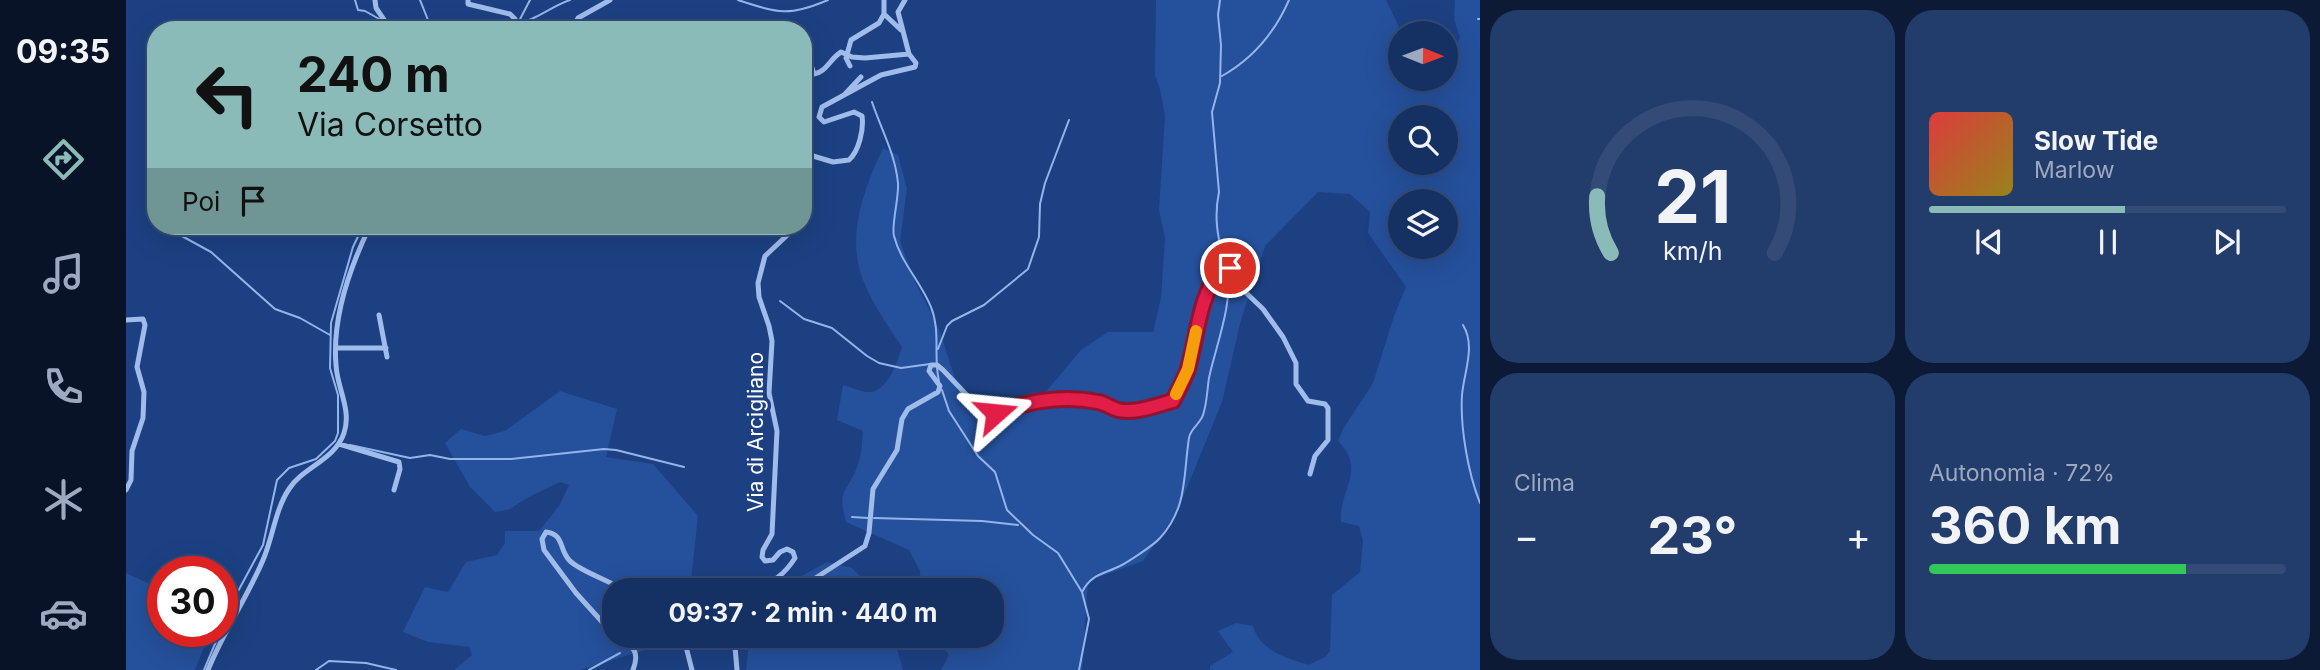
<!DOCTYPE html>
<html lang="it">
<head>
<meta charset="utf-8">
<style>
	:root { --surface:#153062; --page:#223c6b; --text:#f1f3f6; --muted:#9da9be; --line:#344b77; --accent:#8bbbb9 }
	body { margin:0; font-family:Inter,sans-serif; background:var(--page); color:var(--text); height:100vh; display:flex; flex-direction:column; font-size:26px; white-space:nowrap }
	* { box-sizing:border-box; margin:0 }
	p { font-size:23px; color:var(--muted) }
	.icon { flex:none; width:38px; height:38px; fill:none; stroke:currentColor; stroke-width:2; stroke-linecap:round; stroke-linejoin:round }
	.map { position:relative; flex:1; overflow:hidden }
	.details { display:flex; flex-direction:column; gap:10px; padding:10px; background:#0c1a36; width:840px }
	.details>* { flex:none }
	.top-card { position:absolute; left:21px; top:21px; width:665px; height:214px; border-radius:28px; box-shadow:0 7px 28px #0002,0 0 0 2px var(--line); background:#8bbbb9; color:#111; overflow:hidden }
	.needle { width:46px; rotate:91deg }
	.controls { position:absolute; left:1262px; top:21px; display:grid; gap:14px }
	.controls a { display:grid; place-items:center; width:70px; height:70px; border-radius:50%; background:var(--surface); box-shadow:0 7px 28px #0002,0 0 0 2px var(--line); font-size:35px }
	.speed { position:absolute; left:21px; top:556px; display:flex; gap:14px; font-size:35px; font-weight:700; text-align:center }
	.speed>* { display:grid; place-content:center; width:91px; height:91px; border-radius:50%; background:var(--surface); box-shadow:0 7px 28px #0002,0 0 0 2px var(--line); line-height:1 }
	.speed .limit { border:10px solid #d22; background:#fff; color:#111 }
	.pin { position:absolute; display:grid; place-items:center; width:60px; height:60px; color:#fff; margin:-30px; border:4px solid #fff; border-radius:50%; box-shadow:0 2px 7px #0007 }
	.me { position:absolute; width:77px; margin:-38px; rotate:72deg; stroke-linejoin:round; filter:drop-shadow(0 0 5px #0008) }
	.turn { display:flex; align-items:center; gap:24px; height:147px; padding:0 35px; font-size:32px }
	.turn .icon { width:91px; height:91px; stroke-width:2.5 }
	.turn b { display:block; font-size:49px; line-height:60px }
	.then { display:flex; align-items:center; height:66px; padding:0 35px; background:#0003; gap:14px; font-size:26px }
	.big { font-size:52px; font-weight:700; line-height:1.1 }
	.details .card { flex:1; display:flex; flex-direction:column; justify-content:center; gap:10px; min-width:0; padding:0 24px; border-radius:28px; background:var(--page) }
	.details .dial { align-items:center; gap:0 }
	.dial svg { height:182px; overflow:visible; fill:none; stroke:var(--line); stroke-width:7; stroke-linecap:round; text-anchor:middle }
	.dial text { fill:var(--text); stroke:none }
	.song { display:flex; align-items:center; gap:21px }
	.cover { width:84px; height:84px; border-radius:10px; background:linear-gradient(135deg,hsl(0 70% 55%),hsl(50 70% 35%)) }
	.played { height:7px; border-radius:4px; background:linear-gradient(90deg,var(--accent) 55%,var(--line) 55%) }
	.keys { display:flex; justify-content:space-around; direction:ltr }
	.heat { display:flex; justify-content:space-between; align-items:center; font-size:38px; direction:ltr }
	.charge { height:10px; border-radius:5px; background:linear-gradient(90deg,#34c759 72%,var(--line) 0) }
	.details .tiles { flex:1; display:grid; gap:10px; grid-template-columns:repeat(2,1fr) }
	.trip { position:absolute; left:476px; top:578px; width:402px; height:70px; border-radius:28px; background:var(--surface); box-shadow:0 7px 28px #0002,0 0 0 2px var(--line); font-weight:700; line-height:70px; text-align:center }
	main { display:flex; flex:1; min-height:0 }
	.tabs { display:flex; flex-direction:column; width:126px; justify-content:space-around; align-items:center; background:#081327; color:var(--muted) }
	.tabs .icon { width:49px; height:49px }
	.tabs .selected { color:var(--accent) }
	.tabs b { font-size:32px; color:var(--text) }
	.map>svg:first-child { display:block }
	.green { fill:#25509b; fill-rule:evenodd }
	.lines { fill:none; stroke-linecap:round; stroke-linejoin:round }
	.stream { stroke:#93b5ec; stroke-width:2 }
	.minor { stroke:#a0bcea; stroke-width:5 }
	.route-casing { stroke:#92132f; stroke-width:18 }
	.route { stroke:#e11d48; stroke-width:12 }
	.slow { stroke:#f59e0b; stroke-width:12 }
	.labels { text-anchor:middle; stroke-width:7; stroke-linejoin:round; paint-order:stroke }
	.street-label { font-size:21px; fill:#fff; stroke:#1c4082 }
</style>
</head>
<body>
<main>
<nav class="tabs">
<b>09:35</b>
<svg class="icon selected" aria-label="directions" viewBox="0 0 24 24"><path d="M12 3l9 9-9 9-9-9zM9 14v-3h6M13 9l2 2-2 2"/></svg>
<svg class="icon" aria-label="music" viewBox="0 0 24 24"><path d="M9 18V5l10-2v13"/><circle cx="6" cy="18" r="3"/><circle cx="16" cy="16" r="3"/></svg>
<svg class="icon" aria-label="phone" viewBox="0 0 24 24"><path d="M5 4h4l2 5-3 2q2 4 5 5l2-3 5 2v4C11 20 4 13 5 4z"/></svg>
<svg class="icon" aria-label="climate" viewBox="0 0 24 24"><path d="M12 3v18M4 7l16 10M4 17L20 7"/></svg>
<svg class="icon" aria-label="car" viewBox="0 0 24 24"><path d="M5 17H2v-5l4-1 3-4h7l3 4 3 1v5h-3M9 17h6M6 11h13"/><circle cx="7" cy="17" r="2"/><circle cx="17" cy="17" r="2"/></svg>
</nav>
<div class="map">
<svg width="1354" height="670" viewBox="0 0 1354 670">
	<rect width="100%" height="100%" fill="#1c4082"/>
	<path class="green" d="M 1030,0 L 1260,0 L 1276,33 L 1274,33 L 1274,79 L 1320,79 L 1320,55 L 1325,53 L 1334,38 L 1328,19 L 1329,0 L 1354,0 L 1354,670 L 1084,670 L 1084,666 L 1107,652 L 1092,631 L 1110,623 L 1127,626 C 1135,652 1159,657 1183,665 L 1199,657 L 1204,651 L 1206,595 L 1234,572 L 1237,541 L 1233,526 L 1215,522 C 1213,487 1241,471 1212,441 L 1217,429 L 1247,383 L 1268,316 L 1280,287 L 1242,233 L 1244,212 L 1224,194 L 1192,192 L 1139,246 L 1115,320 L 1096,402 L 1051,512 L 1017,561 L 962,581 L 956,670 L 815,670 L 823,655 L 808,635 L 866,635 L 866,590 L 795,590 L 794,571 L 783,550 L 720,522 C 710,485 723,493 732,464 C 736,454 736,441 737,431 L 711,420 L 717,385 C 725,387 736,393 745,392 C 763,389 771,362 776,347 C 763,327 749,308 740,287 C 718,241 737,191 757,148 L 772,155 L 781,188 L 774,241 L 789,282 L 813,329 L 832,387 L 845,410 L 856,416 L 872,421 L 891,418 L 913,400 L 955,350 L 982,332 L 1027,332 L 1035,298 L 1039,238 L 1033,210 L 1039,116 L 1034,89 L 1029,75 ZM 1274,117 L 1320,117 L 1320,163 L 1274,163 ZM 1274,201 L 1320,201 L 1320,247 L 1274,247 Z
		M 434,391 L 491,409 L 480,457 L 527,464 L 572,516 L 564,590 L 488,590 L 488,635 L 555,635 L 548,641 L 454,670 L 328,670 L 346,655 L 343,647 L 302,642 L 277,632 L 299,587 L 322,592 L 340,562 L 371,555 L 379,543 L 379,531 L 413,531 L 433,506 L 443,485 L 434,482 L 401,498 L 384,509 L 369,512 L 344,487 L 319,443 L 335,429 L 359,436 L 379,431 Z
		M 701,562 L 726,568 L 747,590 L 657,590 L 661,584 Z
		M 0,573 L 37,590 L 37,632 L 84,632 L 69,670 L 0,670 Z
		M 624,635 L 767,635 L 777,670 L 620,670 Z"/>
	<g class="lines">
		<path class="stream" d="M 229,0 L 232,10 L 239,11 L 255,20
			M 294,0 L 302,20 L 302,30
			M 612,0 C 652,13 662,17 702,0
			M 1094,0 L 1092,15 L 1095,45 L 1094,83 L 1086,112 L 1093,192 C 1087,221 1093,240 1099,268
			M 1352,19 L 1354,19
			M 388,23 C 407,23 425,6 444,0
			M 392,23 L 404,0
			M 350,30 L 383,23
			M 1096,76 C 1126,59 1149,32 1163,0
			M 746,102 C 755,129 769,153 772,183 C 773,198 765,227 768,236 C 775,263 795,282 805,307 C 815,332 807,357 813,381
			M 43,229 L 85,252 L 149,309 L 174,318 L 204,335
			M 654,301 L 678,319 L 706,328 L 741,356 L 753,363 L 775,368 L 804,364
			M 1337,325 C 1350,346 1338,372 1336,395 C 1334,427 1342,473 1354,503
			M 812,349 L 821,326 L 826,321 L 858,305 L 902,269 L 913,237 L 914,204 L 919,183 L 943,120
			M 816,390 L 823,411 L 852,456 L 869,472 L 881,510 L 907,535 L 932,553 L 956,592 L 963,619 L 953,670
			M 224,445 L 284,458 L 304,455 L 324,459 L 385,459 L 478,449 L 490,450 L 558,467
			M 726,517 L 742,518
			M 748,518 L 856,521 L 892,525
			M 956,592 C 965,574 978,574 994,566 C 1002,562 1028,545 1034,538 C 1062,507 1057,476 1063,438 C 1064,429 1074,424 1077,415 C 1081,403 1081,391 1083,378 C 1088,352 1109,298 1100,274
			M 96,625 L 103,608 L 137,545 L 151,480 L 163,468 L 190,459 L 209,441 L 212,433 L 212,395 L 204,368 L 205,323 L 227,247 L 237,226
			M 78,670 L 94,632
			M 190,670 L 203,661 L 240,663 L 270,670
			M 463,670 L 494,653"/>
		<path class="minor" d="M 249,0 L 250,8 L 265,30
			M 342,0 L 342,4 L 384,14 L 389,19 L 384,26 L 367,30
			M 758,0 L 758,14 L 775,30
			M 446,30 L 452,18 L 484,0
			M 677,66 L 685,65 L 688,74 C 699,73 705,58 715,52 L 726,57 L 739,58 L 783,54
			M 724,66 L 720,58 L 725,40 L 753,23 L 758,14
			M 719,94 L 735,77
			M 677,153 L 707,162 L 723,160 C 733,151 738,129 736,116 L 728,112 L 698,122 L 693,117 L 696,107 L 755,75 L 789,67 L 790,63 L 783,54 L 772,12 L 779,0
			M 253,315 L 261,357
			M 0,320 L 17,319 L 19,325 L 11,367 L 18,392 L 17,418 L 6,451 L 5,480 L 0,490
			M 210,348 L 260,348
			M 213,444 L 273,462 L 274,469 L 268,490
			M 631,590 C 647,582 659,574 669,558 L 667,552 L 661,549 L 654,552 L 647,560 L 639,561 L 636,557 L 637,550 L 646,534 L 651,431 L 643,393 L 646,341 L 643,326 L 633,297 L 632,283 L 639,256 L 671,226
			M 671,590 L 739,546 L 743,533 L 747,489 L 771,450 L 776,419 L 782,409 L 812,392 L 814,386 L 803,371 L 805,365 L 811,365 L 817,370 L 855,410 L 864,413 L 870,413 L 896,403 L 935,400 L 976,402 L 993,410 L 1007,410 L 1047,401 C 1052,390 1060,378 1063,366 C 1070,340 1073,274 1104,268 L 1115,288 L 1137,309 L 1157,337 L 1170,363 L 1170,384 L 1182,401 L 1199,404 L 1202,408 L 1202,440 L 1189,456 L 1184,474
			M 488,635 L 450,593 L 418,550 L 416,539 L 420,532 C 438,534 433,549 443,560 C 453,571 483,580 497,590
			M 489,635 C 505,646 515,649 507,670
			M 557,635 L 566,670
			M 608,635 L 611,670
			M 82,670 C 97,632 121,598 137,560 C 147,537 149,510 163,489 C 177,467 209,460 218,433 C 226,410 211,388 210,365 C 206,318 224,267 244,226"/>
	</g>
	<g class="lines">
		<g class="route-casing">
			<path id="route" d="M 870,413 C 902,401 938,395 972,402 C 979,403 985,408 992,410 C 1009,414 1031,405 1047,401 C 1052,390 1060,378 1063,365 C 1072,332 1073,298 1094,270 L 1104,268"/>
		</g>
		<use href="#route" class="route"/>
		<path class="slow" d="M 1050,394 L 1062,369 L 1070,331"/>
	</g>
	<g class="labels">
		<g class="street-label">
			<text transform="translate(630 432) rotate(-90)" y="7">Via di Arcigliano</text>
		</g>
	</g>
</svg>
<div class="controls">
<a><svg class="needle" viewBox="-14 -14 28 28"><path d="M0-13l5 13h-10z" fill="#e53935"/><path d="M0 13l5-13h-10z" fill="#9da9be"/></svg></a>
<a><svg class="icon" aria-label="search" viewBox="0 0 24 24"><circle cx="10" cy="10" r="6"/><path d="M15 15l6 6"/></svg></a>
<a><svg class="icon" aria-label="layers" viewBox="0 0 24 24"><path d="M12 4l9 5-9 5-9-5zM3 14l9 5 9-5"/></svg></a>
</div>
<div class="speed"><div class="limit">30</div></div>
<div class="pin" style="left:1104px;top:268px;background:#d93025"><svg class="icon" aria-label="arrive" viewBox="0 0 24 24"><path d="M6 21V4h12l-3 4 3 4H6"/></svg></div>
<svg class="me" style="left:870px;top:413px" viewBox="-20 -20 40 40"><path d="M0-17L14 15 0 8-14 15z" fill="#e11d48" stroke="#fff" stroke-width="4"/></svg>
<div class="trip">09:37 · 2 min · 440 m</div>
<div class="top-card">
<div class="turn"><svg class="icon" aria-label="left" viewBox="0 0 24 24"><path d="M17 20v-9H6M10 6l-5 5 5 5"/></svg><div><b>240 m</b>Via Corsetto</div></div>
<div class="then">Poi<svg class="icon" aria-label="arrive" viewBox="0 0 24 24"><path d="M6 21V4h12l-3 4 3 4H6"/></svg></div>
</div>
</div>
<section class="details">
<div class="tiles">
<div class="card dial"><svg viewBox="0 0 100 80">
<path d="M14 69A42 42 0 1 1 86 69"/>
<path d="M14 69A42 42 0 0 1 8 44" stroke="#8bbbb9"/>
<text x="50" y="56" font-size="32" font-weight="700">21</text>
<text x="50" y="72" font-size="11">km/h</text>
</svg></div>
<div class="card">
<div class="song"><i class="cover"></i><div><b>Slow Tide</b><p>Marlow</p></div></div>
<div class="played"></div>
<div class="keys"><svg class="icon" aria-label="previous" viewBox="0 0 24 24"><path d="M18 5L8 12l10 7zM5 5v14"/></svg><svg class="icon" aria-label="pause" viewBox="0 0 24 24"><path d="M8 5v14M16 5v14"/></svg><svg class="icon" aria-label="next" viewBox="0 0 24 24"><path d="M6 5l10 7-10 7zM19 5v14"/></svg></div>
</div>
<div class="card"><p>Clima</p>
<div class="heat"><a>−</a><b class="big">23°</b><a>+</a></div>
</div>
<div class="card"><p>Autonomia · 72%</p><b class="big">360 km</b><div class="charge"></div></div>
</div>
</section>
</main>
</body>
</html>
